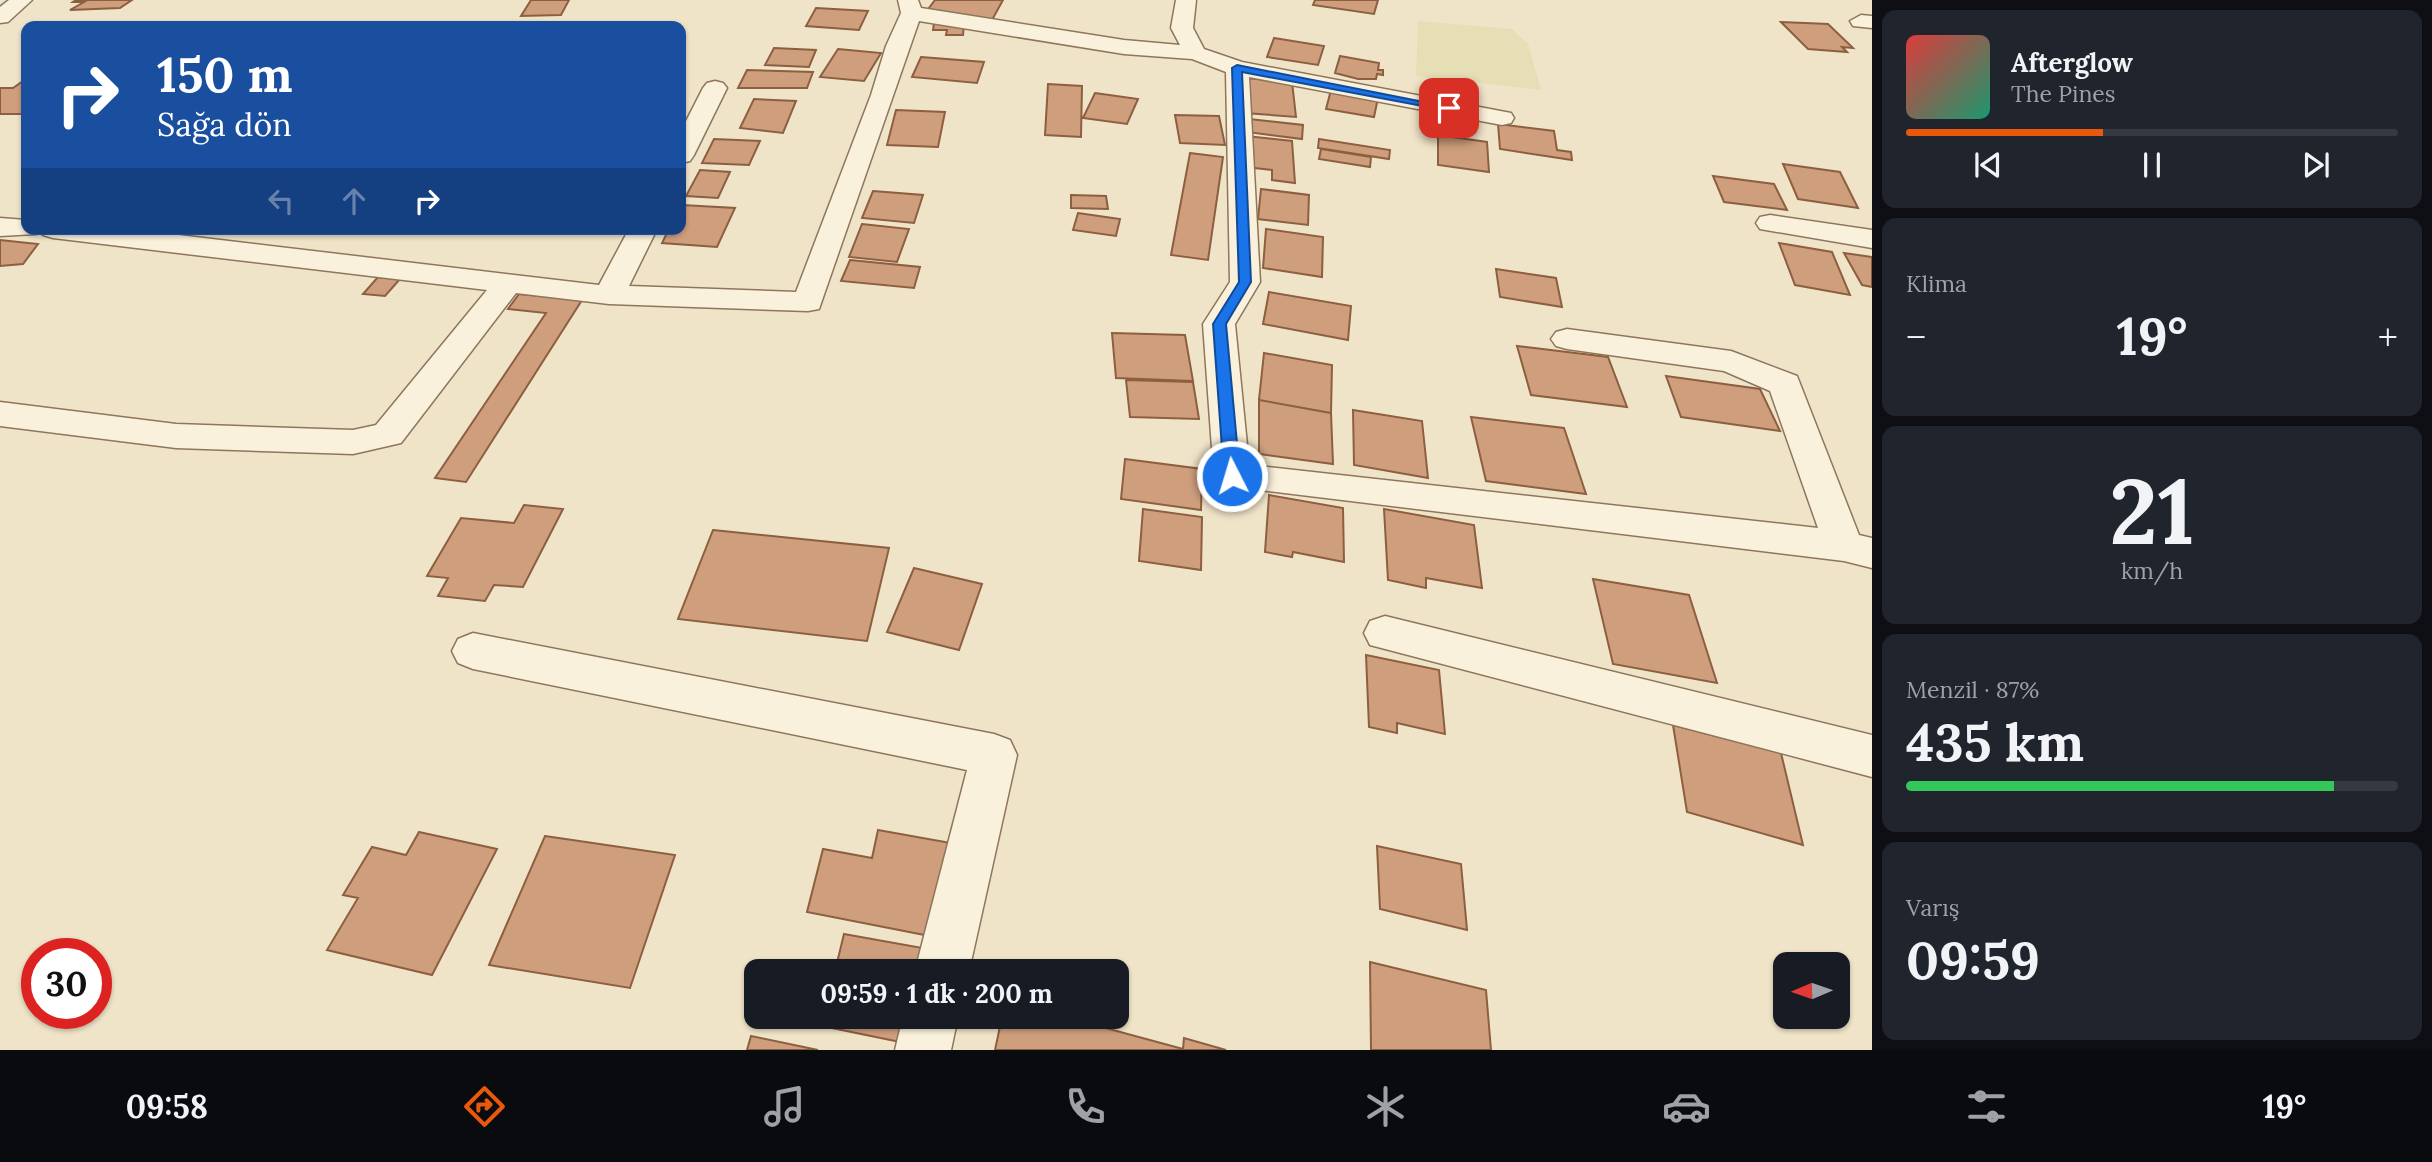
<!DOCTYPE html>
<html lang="tr">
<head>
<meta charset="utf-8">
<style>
	:root { --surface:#171b24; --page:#20242c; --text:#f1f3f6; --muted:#9ea1a6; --line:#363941; --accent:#ea580c }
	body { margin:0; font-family:Lora,serif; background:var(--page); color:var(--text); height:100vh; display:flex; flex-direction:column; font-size:26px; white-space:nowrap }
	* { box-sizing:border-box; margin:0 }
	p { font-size:23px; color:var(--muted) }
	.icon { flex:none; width:38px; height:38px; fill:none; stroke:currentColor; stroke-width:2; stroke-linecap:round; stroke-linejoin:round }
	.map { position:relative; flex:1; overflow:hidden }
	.panel { display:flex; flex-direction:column; gap:10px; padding:10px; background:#0d0f14; width:560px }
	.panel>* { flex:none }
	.guide { position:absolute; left:21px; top:21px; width:665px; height:214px; border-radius:14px; box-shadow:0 2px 5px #0004; background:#1a4fa0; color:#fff; overflow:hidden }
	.needle { width:46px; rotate:268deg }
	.fabs { position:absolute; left:1773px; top:952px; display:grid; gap:14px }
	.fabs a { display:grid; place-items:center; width:77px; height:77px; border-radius:14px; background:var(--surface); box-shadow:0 2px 5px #0004; font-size:35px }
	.speed { position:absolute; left:21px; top:938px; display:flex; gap:14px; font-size:35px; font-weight:700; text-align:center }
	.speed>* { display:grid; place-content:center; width:91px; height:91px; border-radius:50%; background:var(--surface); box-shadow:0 2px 5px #0004; line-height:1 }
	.speed .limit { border:10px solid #d22; background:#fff; color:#111 }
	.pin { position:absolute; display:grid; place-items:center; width:60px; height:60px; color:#fff; margin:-30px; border-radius:14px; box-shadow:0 4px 10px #0006 }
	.me { position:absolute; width:77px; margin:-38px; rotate:355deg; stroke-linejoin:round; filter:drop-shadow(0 0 5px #0008) }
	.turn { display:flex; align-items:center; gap:24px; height:147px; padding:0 21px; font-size:32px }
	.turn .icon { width:91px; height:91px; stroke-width:2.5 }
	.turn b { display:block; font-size:49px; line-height:60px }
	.lanes { display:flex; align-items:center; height:66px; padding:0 21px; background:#0003; justify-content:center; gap:35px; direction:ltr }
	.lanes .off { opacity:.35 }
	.big { font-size:52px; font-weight:700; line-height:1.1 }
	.panel .card { flex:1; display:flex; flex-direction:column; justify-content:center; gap:10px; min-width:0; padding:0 24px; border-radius:14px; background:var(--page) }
	.panel .dial { align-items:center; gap:0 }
	.dial b { font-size:91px; line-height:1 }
	.song { display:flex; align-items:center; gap:21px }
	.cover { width:84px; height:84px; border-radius:10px; background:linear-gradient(135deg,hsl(0 70% 55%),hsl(160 70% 35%)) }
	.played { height:7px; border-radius:4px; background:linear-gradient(90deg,var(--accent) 40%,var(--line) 40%) }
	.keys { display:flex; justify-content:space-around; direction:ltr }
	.heat { display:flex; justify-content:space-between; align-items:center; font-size:38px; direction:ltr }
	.charge { height:10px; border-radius:5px; background:linear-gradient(90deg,#34c759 87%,var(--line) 0) }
	.trip { position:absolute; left:744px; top:959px; width:385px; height:70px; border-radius:14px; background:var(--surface); box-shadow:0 2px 5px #0004; font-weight:700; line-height:70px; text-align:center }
	.menu { display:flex; height:112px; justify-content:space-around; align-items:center; background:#090b0e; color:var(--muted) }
	.menu .icon { width:49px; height:49px }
	.menu .active { color:var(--accent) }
	.menu b { font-size:32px; color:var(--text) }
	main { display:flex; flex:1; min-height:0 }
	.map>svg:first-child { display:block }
	.farmland { fill:#e6deb5 }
	.building { fill:#cf9f7d; stroke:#8d5f41; stroke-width:2 }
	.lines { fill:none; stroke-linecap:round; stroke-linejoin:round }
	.minor-casing { stroke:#8d765c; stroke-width:3 }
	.minor { fill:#faf1dc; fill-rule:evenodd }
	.route { fill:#1a73e8; stroke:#114b97; stroke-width:2 }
</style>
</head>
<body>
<main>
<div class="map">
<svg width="1872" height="1050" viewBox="0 0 1872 1050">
	<rect width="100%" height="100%" fill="#f0e4c8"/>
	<path class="farmland" d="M 1418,21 L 1512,29 L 1528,44 L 1541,90 L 1416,76 Z"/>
	<path class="building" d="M 76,0 L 132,0 L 120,8 L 70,10 L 84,2 L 73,2 Z
		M 531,0 L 569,0 L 561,15 L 521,16 Z
		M 935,0 L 1003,0 L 992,20 L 926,12 Z
		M 1315,0 L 1378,0 L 1374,14 L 1313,5 Z
		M 816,8 L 868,11 L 859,30 L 806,26 Z
		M 1781,22 L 1828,24 L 1853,48 L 1842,47 L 1847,52 L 1808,49 Z
		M 934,23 L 964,24 L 963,35 L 946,35 L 947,30 L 933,30 Z
		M 1274,38 L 1324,46 L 1318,65 L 1267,57 Z
		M 774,48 L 816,50 L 809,67 L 765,65 Z
		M 838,49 L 881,53 L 864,81 L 820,77 Z
		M 1340,56 L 1379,63 L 1378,70 L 1383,70 L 1383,75 L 1377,74 L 1376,79 L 1358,79 L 1335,73 Z
		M 921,57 L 984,62 L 977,83 L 912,77 Z
		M 747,70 L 813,72 L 807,88 L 738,88 Z
		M 1245,78 L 1292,82 L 1296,117 L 1245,113 Z
		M 26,79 L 26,114 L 0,114 L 0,88 L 13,88 Z
		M 1048,84 L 1082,86 L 1081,137 L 1045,135 Z
		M 1331,90 L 1378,98 L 1374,117 L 1326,109 Z
		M 1095,93 L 1138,99 L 1127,124 L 1083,118 Z
		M 754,99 L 796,101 L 783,133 L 740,128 Z
		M 896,110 L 945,112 L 938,147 L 887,145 Z
		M 1175,115 L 1219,116 L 1225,145 L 1180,143 Z
		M 1249,119 L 1303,125 L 1302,139 L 1247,132 Z
		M 1498,124 L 1554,131 L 1557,150 L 1571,152 L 1572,160 L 1500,149 Z
		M 1438,135 L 1487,142 L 1489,172 L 1438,165 Z
		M 1246,136 L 1292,141 L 1295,183 L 1272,180 L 1272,170 L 1246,167 Z
		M 714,139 L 760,141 L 749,165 L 702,163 Z
		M 1319,139 L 1390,150 L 1389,159 L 1318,148 Z
		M 1321,149 L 1371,157 L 1370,167 L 1319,159 Z
		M 1190,153 L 1223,157 L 1208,260 L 1171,255 Z
		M 1783,164 L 1840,172 L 1858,208 L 1798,199 Z
		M 700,170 L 730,172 L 718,198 L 686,196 Z
		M 1713,176 L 1774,184 L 1787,210 L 1724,202 Z
		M 1261,189 L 1309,195 L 1308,225 L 1258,219 Z
		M 873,191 L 923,195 L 914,223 L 862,218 Z
		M 1071,195 L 1106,196 L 1108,209 L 1071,208 Z
		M 682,205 L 735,208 L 717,247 L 662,243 L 669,229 L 681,229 Z
		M 1078,213 L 1120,219 L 1116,236 L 1073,230 Z
		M 862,224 L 909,229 L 897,262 L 849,257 Z
		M 1266,229 L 1323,237 L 1322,277 L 1263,268 Z
		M 0,240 L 38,244 L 23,264 L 0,266 Z
		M 1779,243 L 1832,252 L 1850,295 L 1795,285 Z
		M 1844,253 L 1872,257 L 1872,287 L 1862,285 Z
		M 850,260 L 920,267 L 914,288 L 841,281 Z
		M 1496,269 L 1556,278 L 1562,307 L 1500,297 Z
		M 378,277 L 400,279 L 385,296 L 363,294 Z
		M 1269,292 L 1351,306 L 1348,340 L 1263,324 Z
		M 519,294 L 582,300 L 466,482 L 435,478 L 546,313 L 508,309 Z
		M 1112,333 L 1185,335 L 1193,381 L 1116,378 Z
		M 1517,346 L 1608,357 L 1627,407 L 1531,395 Z
		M 1264,353 L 1332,365 L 1331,413 L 1259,400 Z
		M 1666,376 L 1760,389 L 1780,431 L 1681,417 Z
		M 1126,380 L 1193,382 L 1199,419 L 1130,417 Z
		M 1259,400 L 1331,413 L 1333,464 L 1259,454 Z
		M 1353,410 L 1422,421 L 1428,478 L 1354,465 Z
		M 1471,417 L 1564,428 L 1586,494 L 1486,481 Z
		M 1125,459 L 1202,469 L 1201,510 L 1121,499 Z
		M 1269,495 L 1343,508 L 1344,562 L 1293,552 L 1292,557 L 1265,552 Z
		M 524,505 L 563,509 L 523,587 L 494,585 L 485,601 L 438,596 L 448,578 L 427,576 L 461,518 L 514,523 Z
		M 1143,509 L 1202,517 L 1201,570 L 1139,561 Z
		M 1384,509 L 1474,525 L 1482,588 L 1426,578 L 1426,588 L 1388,580 Z
		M 713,530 L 889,548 L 867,641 L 678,619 Z
		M 914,568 L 982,584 L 959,650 L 887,632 Z
		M 1593,579 L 1689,595 L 1717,683 L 1613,664 Z
		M 1366,655 L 1439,670 L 1445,734 L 1397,723 L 1397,733 L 1369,727 Z
		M 1673,725 L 1781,753 L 1803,845 L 1687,812 Z
		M 878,830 L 962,845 L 945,939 L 807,912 L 823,849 L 872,858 Z
		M 419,832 L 497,849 L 432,975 L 327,950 L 358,898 L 343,895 L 372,847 L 406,855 Z
		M 545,836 L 675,855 L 630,988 L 489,965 Z
		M 1377,846 L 1461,864 L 1467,930 L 1380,909 Z
		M 844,934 L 928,949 L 923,971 L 835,971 Z
		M 1370,962 L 1486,990 L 1491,1050 L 1371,1050 Z
		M 825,1017 L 915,1017 L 910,1044 L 822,1026 Z
		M 1002,1017 L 1065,1017 L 1183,1049 L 1184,1038 L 1226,1050 L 995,1050 Z
		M 751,1036 L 818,1050 L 747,1050 Z"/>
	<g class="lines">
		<g class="minor-casing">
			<path id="minor" d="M 9,0 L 32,0 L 8,22 L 0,23 L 0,7 Z
				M 898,0 L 918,0 L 921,8 L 1124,40 L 1180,45 L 1171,28 L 1176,0 L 1196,0 L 1193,28 L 1204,49 L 1242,62 L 1511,113 L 1514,118 L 1511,123 L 1502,125 L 1249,77 L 1260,282 L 1235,324 L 1249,465 L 1818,528 L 1770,391 L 1724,371 L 1567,349 L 1556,346 L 1551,339 L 1556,332 L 1567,329 L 1731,351 L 1797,376 L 1859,535 L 1872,538 L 1872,568 L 1844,561 L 1219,485 L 1214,476 L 1203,324 L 1230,282 L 1226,72 L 1192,59 L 1124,54 L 919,21 L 819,309 L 808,311 L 609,304 L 516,293 L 401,443 L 388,446 L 353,454 L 176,448 L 0,426 L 0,402 L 176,424 L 353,430 L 376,425 L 487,290 L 53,238 L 43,235 L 39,230 L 36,234 L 0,236 L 0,218 L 26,220 L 26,229 L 128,229 L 599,285 L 629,229 L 657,229 L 629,286 L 796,292 L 871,95 L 886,46 L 901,13 Z
				M 1861,15 L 1872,16 L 1872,28 L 1853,26 L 1850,21 Z
				M 715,81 L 723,83 L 727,88 L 694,155 L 690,161 L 681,163 L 681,131 L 703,88 L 707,83 Z
				M 1770,215 L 1872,230 L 1872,248 L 1760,229 L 1756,223 L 1760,217 Z
				M 1385,616 L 1872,735 L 1872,777 L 1370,645 L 1364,633 L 1370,621 Z
				M 473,633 L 994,734 L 1010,740 L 1017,755 L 969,971 L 915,971 L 967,770 L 473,669 L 458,663 L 452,651 L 458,639 Z
				M 903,1017 L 958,1017 L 951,1050 L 895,1050 Z"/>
		</g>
		<use href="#minor" class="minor"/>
	</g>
	<path class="route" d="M 1237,65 L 1454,108 L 1449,111 L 1242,72 L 1251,282 L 1226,324 L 1240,476 L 1232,482 L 1224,476 L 1213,324 L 1239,282 L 1232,68 Z"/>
</svg>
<div class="fabs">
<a><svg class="needle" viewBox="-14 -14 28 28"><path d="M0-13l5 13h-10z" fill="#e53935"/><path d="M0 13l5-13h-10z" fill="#9ea1a6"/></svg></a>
</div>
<div class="speed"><div class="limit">30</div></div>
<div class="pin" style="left:1449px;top:108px;background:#d93025"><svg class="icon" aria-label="arrive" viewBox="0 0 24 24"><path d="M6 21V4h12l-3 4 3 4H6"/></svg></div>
<svg class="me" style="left:1232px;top:476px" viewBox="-20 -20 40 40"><circle r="17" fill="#1a73e8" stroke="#fff" stroke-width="3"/><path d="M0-11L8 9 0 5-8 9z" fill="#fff"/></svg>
<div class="trip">09:59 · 1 dk · 200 m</div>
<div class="guide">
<div class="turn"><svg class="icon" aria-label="right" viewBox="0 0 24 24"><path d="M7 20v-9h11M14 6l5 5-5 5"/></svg><div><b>150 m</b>Sağa dön</div></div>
<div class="lanes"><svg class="icon off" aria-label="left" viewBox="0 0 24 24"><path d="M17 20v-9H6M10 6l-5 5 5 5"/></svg><svg class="icon off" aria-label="ahead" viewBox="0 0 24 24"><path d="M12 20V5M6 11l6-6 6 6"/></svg><svg class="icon" aria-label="right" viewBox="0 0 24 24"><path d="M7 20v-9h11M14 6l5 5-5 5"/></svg></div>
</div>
</div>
<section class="panel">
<div class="card">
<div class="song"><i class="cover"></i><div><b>Afterglow</b><p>The Pines</p></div></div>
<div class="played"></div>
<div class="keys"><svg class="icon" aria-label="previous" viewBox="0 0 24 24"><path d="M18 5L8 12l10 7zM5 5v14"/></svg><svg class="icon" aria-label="pause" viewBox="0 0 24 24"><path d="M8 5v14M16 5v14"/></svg><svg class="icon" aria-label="next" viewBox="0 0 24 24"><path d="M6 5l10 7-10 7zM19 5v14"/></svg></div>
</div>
<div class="card"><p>Klima</p>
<div class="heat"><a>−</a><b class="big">19°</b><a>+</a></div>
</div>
<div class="card dial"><b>21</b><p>km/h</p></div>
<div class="card"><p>Menzil · 87%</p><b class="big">435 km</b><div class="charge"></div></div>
<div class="card"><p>Varış</p><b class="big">09:59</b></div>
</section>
</main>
<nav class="menu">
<b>09:58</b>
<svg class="icon active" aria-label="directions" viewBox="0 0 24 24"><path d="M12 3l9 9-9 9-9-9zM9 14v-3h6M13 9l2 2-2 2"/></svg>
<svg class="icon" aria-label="music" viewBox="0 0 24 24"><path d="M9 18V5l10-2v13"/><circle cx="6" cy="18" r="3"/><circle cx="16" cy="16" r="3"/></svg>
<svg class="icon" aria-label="phone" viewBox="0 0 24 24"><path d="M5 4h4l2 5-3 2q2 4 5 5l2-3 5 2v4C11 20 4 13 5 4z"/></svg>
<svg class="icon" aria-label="climate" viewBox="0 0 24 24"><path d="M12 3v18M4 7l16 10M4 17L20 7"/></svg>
<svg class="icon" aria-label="car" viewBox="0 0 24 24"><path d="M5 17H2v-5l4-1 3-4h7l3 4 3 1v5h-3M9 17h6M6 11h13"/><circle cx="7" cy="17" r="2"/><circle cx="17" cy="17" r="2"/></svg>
<svg class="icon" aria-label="filters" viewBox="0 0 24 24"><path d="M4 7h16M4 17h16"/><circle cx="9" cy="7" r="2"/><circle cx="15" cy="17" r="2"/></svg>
<b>19°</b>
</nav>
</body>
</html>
